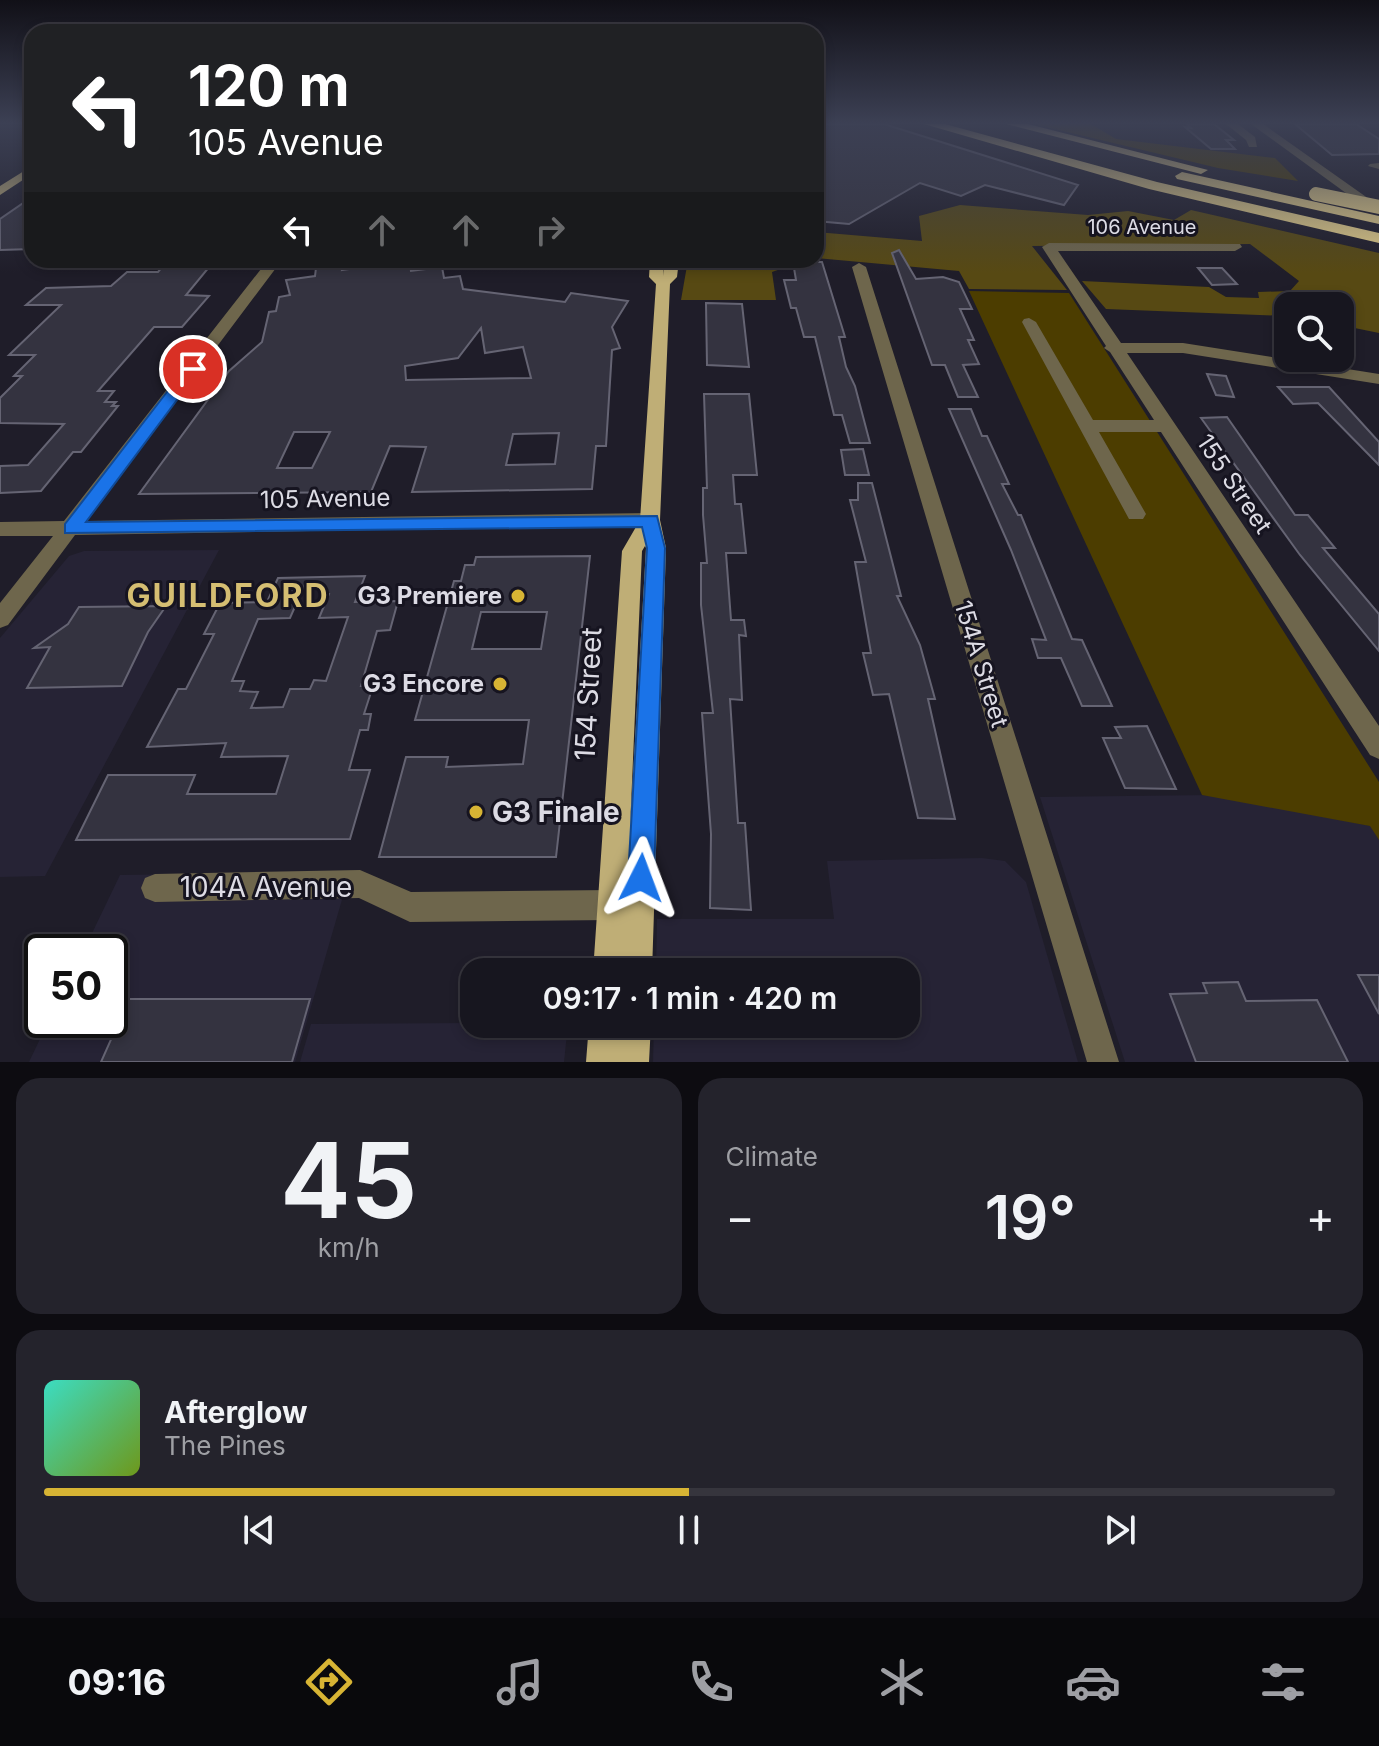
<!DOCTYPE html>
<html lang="en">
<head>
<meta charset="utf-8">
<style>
	:root { --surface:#17161f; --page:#24232c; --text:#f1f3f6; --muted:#9e9fa4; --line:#36353d; --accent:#d7b434 }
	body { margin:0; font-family:Inter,sans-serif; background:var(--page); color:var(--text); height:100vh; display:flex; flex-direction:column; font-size:30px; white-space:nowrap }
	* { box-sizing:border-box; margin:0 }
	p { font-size:26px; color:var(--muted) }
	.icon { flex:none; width:44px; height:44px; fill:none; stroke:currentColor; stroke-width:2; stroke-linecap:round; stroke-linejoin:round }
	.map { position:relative; height:1062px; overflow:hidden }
	.drawer { display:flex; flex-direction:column; gap:16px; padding:16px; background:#0d0c11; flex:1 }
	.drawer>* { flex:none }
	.guide { position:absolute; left:24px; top:24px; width:800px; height:244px; border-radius:24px; box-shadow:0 4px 12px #0003,0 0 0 2px var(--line); background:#202124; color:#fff; overflow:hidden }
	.tools { position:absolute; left:1274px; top:292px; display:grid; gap:16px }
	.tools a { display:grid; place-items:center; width:80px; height:80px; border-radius:16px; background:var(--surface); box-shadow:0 4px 12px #0003,0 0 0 2px var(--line); font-size:40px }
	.speed { position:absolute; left:24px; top:934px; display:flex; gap:16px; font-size:40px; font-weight:700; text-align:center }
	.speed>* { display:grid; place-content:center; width:104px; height:104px; border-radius:50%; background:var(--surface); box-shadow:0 4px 12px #0003,0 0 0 2px var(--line); line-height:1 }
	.speed .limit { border:4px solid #111; border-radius:12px; background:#fff; color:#111 }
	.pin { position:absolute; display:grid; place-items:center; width:68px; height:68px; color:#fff; margin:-34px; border:4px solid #fff; border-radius:50%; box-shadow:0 2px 8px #0007 }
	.me { position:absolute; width:88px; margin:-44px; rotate:3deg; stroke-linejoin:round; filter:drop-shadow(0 0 6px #0008) }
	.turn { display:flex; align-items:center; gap:28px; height:168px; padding:0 32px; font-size:36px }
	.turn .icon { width:104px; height:104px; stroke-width:2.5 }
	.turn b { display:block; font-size:56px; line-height:68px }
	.lanes { display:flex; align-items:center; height:76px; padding:0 32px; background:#0003; justify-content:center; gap:40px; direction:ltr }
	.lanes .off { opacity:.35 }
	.big { font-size:60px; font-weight:600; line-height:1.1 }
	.drawer .card { flex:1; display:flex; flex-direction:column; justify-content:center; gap:12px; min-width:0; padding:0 28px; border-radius:24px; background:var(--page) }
	.drawer .dial { align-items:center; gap:0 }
	.dial b { font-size:104px; line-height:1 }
	.song { display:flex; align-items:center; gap:24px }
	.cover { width:96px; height:96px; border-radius:12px; background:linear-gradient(135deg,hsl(170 70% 55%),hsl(80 70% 35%)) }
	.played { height:8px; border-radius:4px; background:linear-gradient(90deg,var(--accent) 50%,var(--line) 50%) }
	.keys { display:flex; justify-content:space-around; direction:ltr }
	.heat { display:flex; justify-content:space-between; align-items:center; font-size:44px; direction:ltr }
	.drawer .tiles { flex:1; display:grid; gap:16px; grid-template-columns:1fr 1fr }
	.card:last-child { grid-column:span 2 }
	.trip { position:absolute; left:460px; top:958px; width:460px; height:80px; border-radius:24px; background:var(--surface); box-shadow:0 4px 12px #0003,0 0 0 2px var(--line); font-weight:600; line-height:80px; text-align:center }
	.tab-bar { display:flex; height:128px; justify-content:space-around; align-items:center; background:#09090c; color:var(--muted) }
	.tab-bar .icon { width:56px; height:56px }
	.tab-bar .selected { color:var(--accent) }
	.tab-bar b { font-size:36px; color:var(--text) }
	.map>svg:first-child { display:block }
	.built { fill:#262335 }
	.green { fill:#4c3d00 }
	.forest { fill:#574913 }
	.building { fill:#343340; stroke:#656473; stroke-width:2; fill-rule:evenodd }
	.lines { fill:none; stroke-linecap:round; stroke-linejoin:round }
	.minor { fill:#6e664c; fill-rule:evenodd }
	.major { fill:#bfae76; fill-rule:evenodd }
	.highway { fill:#e0cb87; fill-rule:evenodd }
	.highway-bridge { stroke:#e0cb87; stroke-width:14 }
	.route { fill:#1a73e8; stroke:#114b97; stroke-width:2 }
	.poi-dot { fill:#d7b434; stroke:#161420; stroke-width:3 }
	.labels { text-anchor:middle; stroke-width:6; stroke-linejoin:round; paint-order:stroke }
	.far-street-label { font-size:20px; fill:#dcdbe4; stroke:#161420 }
	.street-label { font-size:24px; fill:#dcdbe4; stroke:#161420 }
	.poi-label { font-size:24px; font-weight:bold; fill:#dcdbe4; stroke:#161420; text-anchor:end }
	.near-street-label { font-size:28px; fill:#dcdbe4; stroke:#161420 }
	.near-poi-label { font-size:28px; font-weight:bold; fill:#dcdbe4; stroke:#161420; text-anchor:start }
	.district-label { font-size:32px; font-weight:bold; letter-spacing:2px; fill:#d5be72; stroke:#161420 }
</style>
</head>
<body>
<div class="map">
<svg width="1379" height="1062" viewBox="0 0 1379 1062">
	<rect width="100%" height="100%" fill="#1f1d29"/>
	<path class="built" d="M 219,550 L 45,876 L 0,877 L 0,638 L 69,556 L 84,551 Z
		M 1213,795 L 1371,826 L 1379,840 L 1379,1062 L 1125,1062 L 1040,797 Z
		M 982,858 L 1005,861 L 1026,882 L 1078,1062 L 653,1062 L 654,1024 L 906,1024 L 906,972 L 656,972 L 657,919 L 834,919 L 827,861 Z
		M 350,872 L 295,1062 L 29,1062 L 49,1020 L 110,1020 L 110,952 L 83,952 L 120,875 Z
		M 311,1024 L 474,1023 L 568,1024 L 564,1062 L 300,1062 Z"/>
	<path class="green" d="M 1034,124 L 1091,124 L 1116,139 L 1275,158 L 1298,181 L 1218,168 Z
		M 969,291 L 1069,293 L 1379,782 L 1379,840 L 1370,826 L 1202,795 Z"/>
	<path class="forest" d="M 960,205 L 1088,215 L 1128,211 L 1174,220 L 1191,210 L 1379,253 L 1379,333 L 1340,325 L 1340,306 L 1288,306 L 1288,316 L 1106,309 L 1082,281 L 1209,287 L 1226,297 L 1259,298 L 1258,292 L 1290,291 L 1299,281 L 1250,244 L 1032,246 L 1067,290 L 969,289 L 959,271 L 816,258 L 816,232 L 922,241 L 919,216 Z
		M 688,260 L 806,260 L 772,272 L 776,300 L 681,300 Z"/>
	<path class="building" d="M 816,124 L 884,124 L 1078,185 L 1064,205 L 985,185 L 961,196 L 920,183 L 849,224 L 816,221 Z
		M 1187,124 L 1214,124 L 1234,140 L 1226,140 L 1235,149 L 1211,149 L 1185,127 L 1191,128 Z
		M 1295,124 L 1356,124 L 1379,139 L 1379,154 L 1332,155 Z
		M 32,197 L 32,249 L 0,250 L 0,219 Z
		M 899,250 L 916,279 L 943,277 L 959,282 L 972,309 L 960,309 L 974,340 L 968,340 L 979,364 L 963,365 L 978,397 L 958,397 L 945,365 L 932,365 L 892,253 Z
		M 802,262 L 822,262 L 845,337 L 839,337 L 846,367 L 855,386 L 870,443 L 850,443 L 842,415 L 834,415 L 815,337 L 804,337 L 796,308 L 791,308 L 784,280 L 796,280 L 794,268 L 803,268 Z
		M 383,264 L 383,267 L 410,264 L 411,271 L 442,267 L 444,278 L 460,276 L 463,289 L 565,302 L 571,293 L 628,301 L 612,327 L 620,348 L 612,350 L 606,446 L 596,446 L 592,489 L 412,492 L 426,447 L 390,446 L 371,492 L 139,494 L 229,371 L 262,342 L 269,312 L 276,311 L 279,297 L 290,295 L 286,280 L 315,276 L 316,268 L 343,265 L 342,270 ZM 481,328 L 485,353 L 523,347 L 531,378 L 406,380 L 405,366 L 458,358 ZM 294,432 L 330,432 L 312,468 L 277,468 ZM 559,433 L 555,464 L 506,465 L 513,434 Z
		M 163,266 L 210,266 L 186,295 L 209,296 L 182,327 L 154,327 L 98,391 L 114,391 L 105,402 L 116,402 L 112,406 L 118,406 L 81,452 L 73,452 L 41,491 L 0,493 L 0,466 L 28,465 L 64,424 L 0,423 L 0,398 L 22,376 L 14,376 L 35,355 L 9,355 L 61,305 L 26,305 L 46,288 L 111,286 L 127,272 L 158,272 Z
		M 1198,268 L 1222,268 L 1237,284 L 1212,285 Z
		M 706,303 L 742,304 L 749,367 L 707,365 Z
		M 1207,374 L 1226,376 L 1234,397 L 1216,395 Z
		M 1278,387 L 1329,387 L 1379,442 L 1379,465 L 1318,403 L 1293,404 Z
		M 704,394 L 749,394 L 757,475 L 733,475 L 735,504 L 741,504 L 746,553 L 726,553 L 731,620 L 744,620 L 746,636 L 739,635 L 742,700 L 730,699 L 738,823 L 745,823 L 751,910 L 710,908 L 711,834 L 702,713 L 713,713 L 701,605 L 701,563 L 707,563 L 703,515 L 703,488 L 707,488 Z
		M 949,409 L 971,409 L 982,436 L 987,436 L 1009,484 L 1002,484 L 1018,515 L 1021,515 L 1072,639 L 1082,640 L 1112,706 L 1082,706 L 1061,658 L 1038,658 L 1032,639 L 1046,640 L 1011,550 Z
		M 1227,417 L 1295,515 L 1308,515 L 1335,548 L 1323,548 L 1379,614 L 1379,651 L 1300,555 L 1201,418 Z
		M 863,449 L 869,475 L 845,475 L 841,450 Z
		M 858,483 L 872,483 L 901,596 L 897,596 L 920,645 L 935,699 L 928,699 L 955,819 L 918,818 L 889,694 L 873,695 L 863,653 L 871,653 L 855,562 L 866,562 L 850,500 L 858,500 Z
		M 590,556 L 556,857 L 379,857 L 406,757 L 448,757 L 446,767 L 523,764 L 529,720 L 415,720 L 454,581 L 461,581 L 465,565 L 474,565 L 476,557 ZM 481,612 L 547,612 L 541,649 L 472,649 Z
		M 365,576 L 355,602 L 398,601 L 390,630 L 377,631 L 361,686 L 373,686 L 364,714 L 371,714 L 368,730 L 360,730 L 349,770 L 370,770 L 350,839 L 76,840 L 108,775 L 195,775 L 187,794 L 276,794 L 288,756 L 221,757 L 226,743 L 147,747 L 178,689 L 186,689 L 214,634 L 204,634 L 220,603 L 267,602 L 278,578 ZM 305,584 L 329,594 L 319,618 L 348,617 L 326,681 L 314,680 L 310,689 L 290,689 L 283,707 L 251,708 L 258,692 L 240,691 L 244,681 L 232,681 L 258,619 L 290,618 Z
		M 166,606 L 148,632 L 122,686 L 27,688 L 50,647 L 34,648 L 68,624 L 79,607 Z
		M 1147,726 L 1176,789 L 1125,788 L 1103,738 L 1121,738 L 1115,727 Z
		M 1358,975 L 1379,975 L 1379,1014 Z
		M 1238,982 L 1246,1001 L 1317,1000 L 1348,1062 L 1196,1062 L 1170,994 L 1207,993 L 1203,983 Z
		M 129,999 L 310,999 L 292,1062 L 101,1062 Z"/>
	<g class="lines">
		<path class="minor" d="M 1226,124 L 1238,124 L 1255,137 L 1257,147 L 1249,147 L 1246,140 Z
			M 1251,124 L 1263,124 L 1379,206 L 1379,212 L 1372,212 Z
			M 1379,163 L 1379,169 L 1368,166 L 1370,164 Z
			M 1049,243 L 1240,244 L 1242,247 L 1235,251 L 1058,251 L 1121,343 L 1183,343 L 1379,374 L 1379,384 L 1183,353 L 1127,353 L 1379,726 L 1379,759 L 1370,755 L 1161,432 L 1099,432 L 1146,514 L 1143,519 L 1129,519 L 1022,322 L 1024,319 L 1029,318 L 1036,322 L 1093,420 L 1154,420 L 1110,352 L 1104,348 L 1106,346 L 1042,247 Z
			M 268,260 L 282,260 L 86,521 L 650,513 L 657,515 L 660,520 L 657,525 L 75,535 L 8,625 L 0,628 L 0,603 L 53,536 L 0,536 L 0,522 L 64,521 Z
			M 859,263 L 866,267 L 1119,1062 L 1087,1062 L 852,267 Z
			M 360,870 L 411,892 L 612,890 L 622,895 L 627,905 L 622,915 L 612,920 L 410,922 L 359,898 L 155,902 L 145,898 L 141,888 L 145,878 L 155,874 Z"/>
		<path class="major" d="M 32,166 L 32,174 L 0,195 L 0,186 Z
			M 650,260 L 664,260 L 663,276 L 665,260 L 679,260 L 677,277 L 670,284 L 660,520 L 666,548 L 652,972 L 593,972 L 622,551 L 640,520 L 656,284 L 649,277 ZM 645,546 L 646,548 L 630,829 L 642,551 Z
			M 589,1024 L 651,1024 L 649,1062 L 586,1062 Z"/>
		<path class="highway" d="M 924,124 L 945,124 L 1157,182 L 1379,233 L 1379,243 L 1149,189 Z
			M 1006,124 L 1028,124 L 1208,170 L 1201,174 Z
			M 1182,172 L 1379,216 L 1379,224 L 1177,179 L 1175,176 Z"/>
		<path class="highway-bridge" d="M 1316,194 L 1379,207"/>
	</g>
	<linearGradient id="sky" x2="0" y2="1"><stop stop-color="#111017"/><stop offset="0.45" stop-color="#3c4054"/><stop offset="1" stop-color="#3c4054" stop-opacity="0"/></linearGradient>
	<rect width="1379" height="273" fill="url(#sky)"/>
	<path class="route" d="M 193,364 L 200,369 L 86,522 L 657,516 L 665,548 L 654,878 L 651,887 L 641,891 L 632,887 L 628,878 L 647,548 L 642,527 L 65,533 L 65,524 L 187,366 Z"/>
	<g class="poi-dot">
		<circle cx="518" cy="596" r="8"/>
		<circle cx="500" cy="684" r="8"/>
		<circle cx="476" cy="812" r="8"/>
	</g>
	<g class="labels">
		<g class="far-street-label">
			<text x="1142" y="234">106 Avenue</text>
		</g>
		<g class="street-label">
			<text transform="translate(1234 484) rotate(56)" y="8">155 Street</text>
			<text transform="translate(325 499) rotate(-1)" y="8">105 Avenue</text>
			<text transform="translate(981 664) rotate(73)" y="8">154A Street</text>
		</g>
		<g class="poi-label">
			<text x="502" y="604">G3 Premiere</text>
			<text x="484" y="692">G3 Encore</text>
		</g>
		<g class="near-street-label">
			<text transform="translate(588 694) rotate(-87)" y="10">154 Street</text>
			<text x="266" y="897">104A Avenue</text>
		</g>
		<g class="near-poi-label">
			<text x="492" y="822">G3 Finale</text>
		</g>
		<g class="district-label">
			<text x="228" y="607">GUILDFORD</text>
		</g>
	</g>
</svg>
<div class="tools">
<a><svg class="icon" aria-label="search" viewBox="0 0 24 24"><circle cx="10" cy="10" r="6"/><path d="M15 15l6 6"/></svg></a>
</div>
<div class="speed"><div class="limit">50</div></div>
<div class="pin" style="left:193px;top:369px;background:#d93025"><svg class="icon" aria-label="arrive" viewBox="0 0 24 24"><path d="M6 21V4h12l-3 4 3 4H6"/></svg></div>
<svg class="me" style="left:641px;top:878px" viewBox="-20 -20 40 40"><path d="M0-17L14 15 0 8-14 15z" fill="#1a73e8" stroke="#fff" stroke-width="4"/></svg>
<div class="trip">09:17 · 1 min · 420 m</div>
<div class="guide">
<div class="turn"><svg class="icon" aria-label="left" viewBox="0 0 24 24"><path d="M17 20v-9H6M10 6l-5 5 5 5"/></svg><div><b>120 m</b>105 Avenue</div></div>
<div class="lanes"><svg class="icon" aria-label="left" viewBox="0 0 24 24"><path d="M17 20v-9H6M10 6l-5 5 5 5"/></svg><svg class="icon off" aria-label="ahead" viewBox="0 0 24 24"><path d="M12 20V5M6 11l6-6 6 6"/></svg><svg class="icon off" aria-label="ahead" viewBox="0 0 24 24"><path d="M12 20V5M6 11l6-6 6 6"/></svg><svg class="icon off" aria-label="right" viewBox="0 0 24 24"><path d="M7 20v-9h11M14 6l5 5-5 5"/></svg></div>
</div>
</div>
<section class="drawer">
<div class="tiles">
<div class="card dial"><b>45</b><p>km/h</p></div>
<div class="card"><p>Climate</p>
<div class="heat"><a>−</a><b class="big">19°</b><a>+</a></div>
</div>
<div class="card">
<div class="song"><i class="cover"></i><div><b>Afterglow</b><p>The Pines</p></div></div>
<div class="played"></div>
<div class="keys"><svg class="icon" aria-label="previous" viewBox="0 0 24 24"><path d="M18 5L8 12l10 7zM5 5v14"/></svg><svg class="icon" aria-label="pause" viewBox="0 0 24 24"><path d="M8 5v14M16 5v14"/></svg><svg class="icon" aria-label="next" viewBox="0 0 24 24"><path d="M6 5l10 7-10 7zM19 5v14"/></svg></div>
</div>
</div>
</section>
<nav class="tab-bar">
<b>09:16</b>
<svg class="icon selected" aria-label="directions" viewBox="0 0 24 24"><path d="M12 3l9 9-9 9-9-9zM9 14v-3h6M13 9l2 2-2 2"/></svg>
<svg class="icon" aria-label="music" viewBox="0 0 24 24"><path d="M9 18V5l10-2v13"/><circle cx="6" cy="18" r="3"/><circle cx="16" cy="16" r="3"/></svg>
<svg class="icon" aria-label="phone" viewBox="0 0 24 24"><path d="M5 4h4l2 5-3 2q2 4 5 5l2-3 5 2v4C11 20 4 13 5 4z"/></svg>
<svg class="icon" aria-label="climate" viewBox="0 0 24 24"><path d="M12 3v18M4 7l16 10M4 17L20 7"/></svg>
<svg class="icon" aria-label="car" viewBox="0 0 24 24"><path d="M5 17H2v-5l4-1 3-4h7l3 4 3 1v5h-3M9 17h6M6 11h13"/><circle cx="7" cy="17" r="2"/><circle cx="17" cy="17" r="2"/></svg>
<svg class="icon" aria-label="filters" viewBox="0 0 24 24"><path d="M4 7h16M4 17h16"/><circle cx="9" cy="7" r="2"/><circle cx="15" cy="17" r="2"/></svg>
</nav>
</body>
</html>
